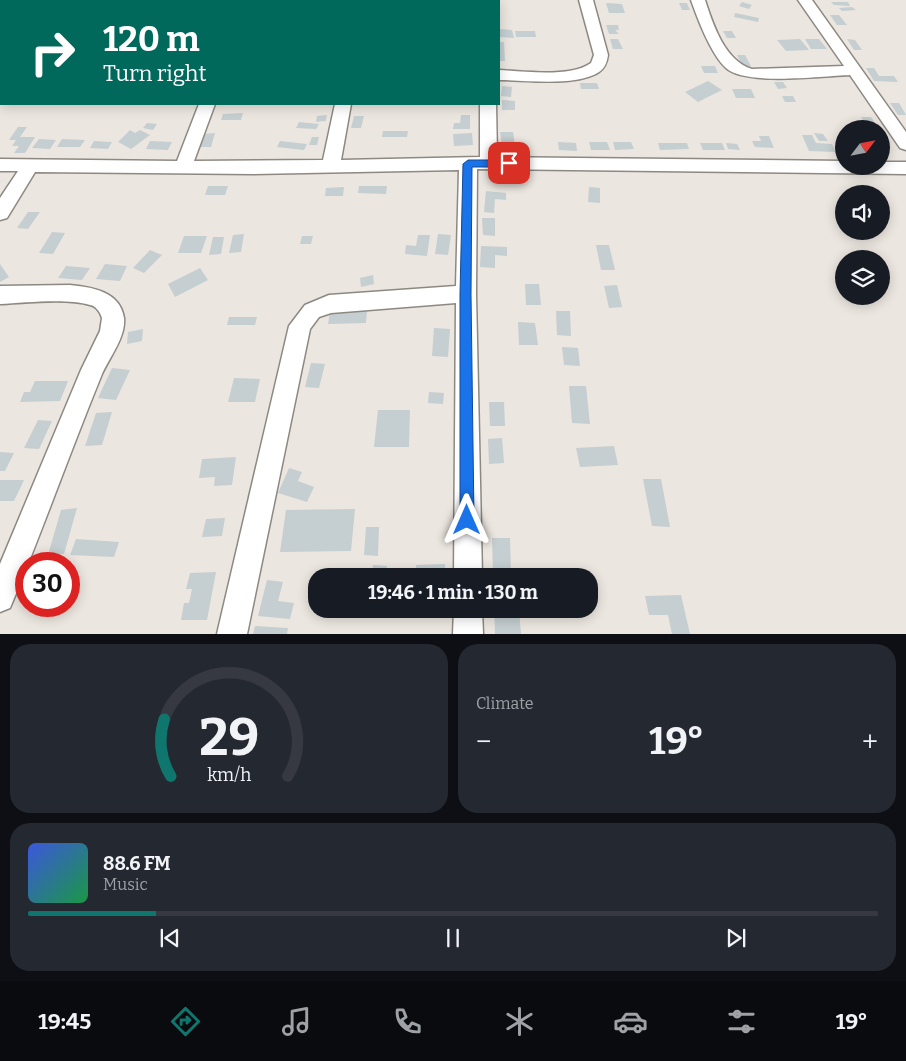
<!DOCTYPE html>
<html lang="en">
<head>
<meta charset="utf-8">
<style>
	:root { --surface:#171b24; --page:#242831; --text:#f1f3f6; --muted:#9ea1a6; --line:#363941; --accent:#0f766e }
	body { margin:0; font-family:Bitter,serif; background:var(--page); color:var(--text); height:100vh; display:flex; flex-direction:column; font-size:19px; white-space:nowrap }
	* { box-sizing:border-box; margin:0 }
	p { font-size:16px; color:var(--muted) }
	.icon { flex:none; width:28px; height:28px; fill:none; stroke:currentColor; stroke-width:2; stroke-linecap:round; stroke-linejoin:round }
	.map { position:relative; height:634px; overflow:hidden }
	.sheet { display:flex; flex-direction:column; gap:10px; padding:10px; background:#0d0f14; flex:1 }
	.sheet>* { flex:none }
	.top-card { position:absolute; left:0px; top:0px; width:500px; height:105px; box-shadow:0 2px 12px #0003; background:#00695c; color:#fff; overflow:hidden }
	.needle { width:32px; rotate:58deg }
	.buttons { position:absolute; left:835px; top:120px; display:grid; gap:10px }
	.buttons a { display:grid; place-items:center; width:55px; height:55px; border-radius:50%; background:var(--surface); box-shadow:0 2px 12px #0003; font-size:25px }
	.speed { position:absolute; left:15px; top:552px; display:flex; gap:10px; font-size:25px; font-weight:700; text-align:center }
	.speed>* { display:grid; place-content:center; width:65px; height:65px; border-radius:50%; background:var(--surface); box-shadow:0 2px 12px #0003; line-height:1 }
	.speed .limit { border:8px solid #d22; background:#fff; color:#111 }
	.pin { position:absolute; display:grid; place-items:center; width:42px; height:42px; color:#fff; margin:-21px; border-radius:10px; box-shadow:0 2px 8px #0006 }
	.me { position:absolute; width:55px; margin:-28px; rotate:0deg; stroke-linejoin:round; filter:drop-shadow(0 0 4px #0008) }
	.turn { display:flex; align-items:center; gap:18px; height:105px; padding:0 20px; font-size:22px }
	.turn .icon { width:65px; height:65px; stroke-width:2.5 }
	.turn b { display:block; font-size:35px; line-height:42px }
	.big { font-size:38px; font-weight:700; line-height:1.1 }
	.sheet .tile { flex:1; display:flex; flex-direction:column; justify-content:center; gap:8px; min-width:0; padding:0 18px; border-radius:20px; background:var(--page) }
	.sheet .dial { align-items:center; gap:0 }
	.dial svg { height:130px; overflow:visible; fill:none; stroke:var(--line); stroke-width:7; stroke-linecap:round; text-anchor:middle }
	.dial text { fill:var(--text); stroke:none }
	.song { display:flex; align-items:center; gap:15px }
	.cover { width:60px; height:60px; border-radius:8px; background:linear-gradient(135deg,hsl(230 70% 55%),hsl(140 70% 35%)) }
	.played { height:5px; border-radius:2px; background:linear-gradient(90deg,var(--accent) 15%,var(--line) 15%) }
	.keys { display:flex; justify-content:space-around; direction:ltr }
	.heat { display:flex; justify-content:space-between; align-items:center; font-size:28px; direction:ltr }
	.sheet .tiles { flex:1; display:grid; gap:10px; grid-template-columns:1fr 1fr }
	.tile:last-child { grid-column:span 2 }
	.trip { position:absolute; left:308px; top:568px; width:290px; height:50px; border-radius:20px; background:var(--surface); box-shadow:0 2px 12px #0003; font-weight:700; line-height:50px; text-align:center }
	.dock { display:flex; height:80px; justify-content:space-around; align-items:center; background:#090b0e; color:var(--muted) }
	.dock .icon { width:35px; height:35px }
	.dock .current { color:var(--accent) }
	.dock b { font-size:22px; color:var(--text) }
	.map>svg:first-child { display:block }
	.building { fill:#c5ced0 }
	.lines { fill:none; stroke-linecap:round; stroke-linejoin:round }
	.minor-casing { stroke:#8d8882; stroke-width:3 }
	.minor { fill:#fff; fill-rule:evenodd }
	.route { fill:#1a73e8; stroke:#114b97 }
</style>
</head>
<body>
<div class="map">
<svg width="906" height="634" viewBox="0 0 906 634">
	<rect width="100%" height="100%" fill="#ece6e0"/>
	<path class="building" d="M 742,2 L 752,5 L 749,9 L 739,6 Z
		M 831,2 L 848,2 L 850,6 L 834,5 Z
		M 606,3 L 622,4 L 625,13 L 609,13 Z
		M 679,3 L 687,3 L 690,10 L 682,10 Z
		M 852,7 L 856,10 L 842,11 L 839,8 Z
		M 735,13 L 759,18 L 758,22 L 734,17 Z
		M 830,15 L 839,15 L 847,25 L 837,25 Z
		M 606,25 L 618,25 L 619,30 L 615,30 L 619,34 L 609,34 Z
		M 499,29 L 512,30 L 514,38 L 499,37 Z
		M 515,31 L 535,31 L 536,37 L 516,37 Z
		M 723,31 L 732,31 L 736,38 L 727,38 Z
		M 610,39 L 618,39 L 623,49 L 613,49 Z
		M 800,39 L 809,50 L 786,51 L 777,40 Z
		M 805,39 L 819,39 L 827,49 L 811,49 Z
		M 847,39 L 855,40 L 862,50 L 854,50 Z
		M 499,42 L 504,42 L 505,61 L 499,61 Z
		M 737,55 L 745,55 L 751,66 L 742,66 Z
		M 701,66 L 715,66 L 718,73 L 704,73 Z
		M 866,68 L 874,68 L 879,76 L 894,76 L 898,82 L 874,81 Z
		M 708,81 L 722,90 L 698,102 L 685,92 Z
		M 774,82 L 783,82 L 787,88 L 778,89 Z
		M 580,83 L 597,83 L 599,89 L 581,89 Z
		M 502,86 L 512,87 L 511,97 L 501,96 Z
		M 732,89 L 751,89 L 755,98 L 736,98 Z
		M 782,96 L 793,96 L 796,102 L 785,102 Z
		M 502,100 L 515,101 L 515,110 L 502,110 Z
		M 890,103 L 899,103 L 906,115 L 898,115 Z
		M 243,113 L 241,120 L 221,120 L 223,114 Z
		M 327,115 L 326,121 L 316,122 L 317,116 Z
		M 461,115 L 470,115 L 470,129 L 453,129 L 454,123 L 460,123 Z
		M 354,116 L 364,116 L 361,128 L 351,128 Z
		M 861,117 L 871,117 L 879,129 L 869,129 Z
		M 299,122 L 319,124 L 316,129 L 296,128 Z
		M 147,123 L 157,124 L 153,130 L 143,128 Z
		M 18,127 L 27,127 L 20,137 L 35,137 L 25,153 L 14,153 L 19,146 L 12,146 L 16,140 L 9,140 Z
		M 130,130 L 135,133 L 140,130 L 150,135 L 131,149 L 118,142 Z
		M 383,131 L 408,131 L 407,137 L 382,137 Z
		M 881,131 L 890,144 L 881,144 Z
		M 500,132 L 513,132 L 515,146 L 502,146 Z
		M 215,133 L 211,147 L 199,147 L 204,134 Z
		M 472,133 L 473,145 L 454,146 L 453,134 Z
		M 814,133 L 823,134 L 828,141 L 819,141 Z
		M 802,135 L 812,135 L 816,143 L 832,144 L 836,152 L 809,151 Z
		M 759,136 L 769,136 L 774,148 L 755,147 L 752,141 L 761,141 Z
		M 312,137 L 319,137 L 317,145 L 309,145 Z
		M 39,139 L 56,140 L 50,149 L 32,148 Z
		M 62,139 L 85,140 L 80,147 L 57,147 Z
		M 94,141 L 112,142 L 108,149 L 90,148 Z
		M 150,141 L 172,142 L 168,150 L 146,149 Z
		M 280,141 L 307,144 L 304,150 L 277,147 Z
		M 558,142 L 576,143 L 577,151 L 559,150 Z
		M 589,142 L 607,142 L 610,150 L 591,150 Z
		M 613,142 L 631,142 L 634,149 L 615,150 Z
		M 658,143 L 687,143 L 689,149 L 660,150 Z
		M 700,143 L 722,143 L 725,150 L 703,150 Z
		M 726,143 L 737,144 L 740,150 L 728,149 Z
		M 208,186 L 228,186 L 225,195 L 205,195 Z
		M 359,186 L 387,186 L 386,194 L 358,193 Z
		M 344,187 L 343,196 L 325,196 L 326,188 Z
		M 589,187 L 600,188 L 600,203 L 588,202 Z
		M 486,191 L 506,193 L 506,200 L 495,199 L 494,213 L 484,212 Z
		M 28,212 L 40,212 L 28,229 L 17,228 Z
		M 482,218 L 495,218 L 495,236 L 483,235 Z
		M 52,232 L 65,233 L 53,254 L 39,253 Z
		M 244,234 L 241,252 L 229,253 L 233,235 Z
		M 438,234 L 451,235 L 448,255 L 435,254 Z
		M 418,235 L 430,235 L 427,256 L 405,254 L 406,245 L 416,246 Z
		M 184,236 L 207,236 L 201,253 L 178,253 Z
		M 302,236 L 313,236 L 311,244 L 300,244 Z
		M 213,237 L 224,237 L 221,254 L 209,255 Z
		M 596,245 L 609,245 L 615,270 L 601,270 Z
		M 481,246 L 507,247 L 507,256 L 495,255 L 495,268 L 480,267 Z
		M 150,250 L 162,255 L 144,273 L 133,268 Z
		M 0,264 L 9,277 L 0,282 Z
		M 105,264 L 127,266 L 120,281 L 96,279 Z
		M 66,266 L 90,268 L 82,280 L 58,278 Z
		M 200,268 L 208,280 L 175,297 L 168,284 Z
		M 373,275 L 374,284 L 361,287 L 360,278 Z
		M 525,284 L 539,284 L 541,305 L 526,305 Z
		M 617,285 L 622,307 L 609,308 L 604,286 Z
		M 367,311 L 366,323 L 328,324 L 330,312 Z
		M 556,311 L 570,311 L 571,336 L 557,335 Z
		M 229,317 L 257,317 L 255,325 L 227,325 Z
		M 518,322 L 535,323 L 538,345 L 519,345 Z
		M 434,328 L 450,329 L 448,357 L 432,356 Z
		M 143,329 L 142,341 L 127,344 L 128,332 Z
		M 562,347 L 578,348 L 580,366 L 564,365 Z
		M 311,363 L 325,364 L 319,388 L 305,387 Z
		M 112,368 L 130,370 L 116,400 L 98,398 Z
		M 234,378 L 260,379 L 255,402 L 228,402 Z
		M 35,381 L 68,381 L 60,401 L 20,402 L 24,392 L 30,392 Z
		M 569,386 L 586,386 L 590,424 L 572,423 Z
		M 429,392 L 444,393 L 443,404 L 428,403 Z
		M 489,402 L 504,402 L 505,426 L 490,426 Z
		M 378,410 L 410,410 L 409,447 L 374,447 Z
		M 112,412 L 102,445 L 85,446 L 96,413 Z
		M 38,420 L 52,421 L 39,449 L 24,448 Z
		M 502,438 L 504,463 L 489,464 L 488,439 Z
		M 614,446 L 618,465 L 580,467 L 576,448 Z
		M 0,452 L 14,453 L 5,471 L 0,471 Z
		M 236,457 L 232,485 L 214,486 L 215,477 L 199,478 L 202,459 Z
		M 289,468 L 302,472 L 298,481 L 314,487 L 307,502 L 278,493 Z
		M 643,479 L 661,479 L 670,527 L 652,526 Z
		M 0,480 L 24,480 L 14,501 L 0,501 Z
		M 77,508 L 64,554 L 48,555 L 61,510 Z
		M 355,509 L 351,551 L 280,552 L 286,510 Z
		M 225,518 L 222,536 L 202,537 L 206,519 Z
		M 366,527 L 379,527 L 378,556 L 364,555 Z
		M 492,538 L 510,538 L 511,575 L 493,574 Z
		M 76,539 L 119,542 L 114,557 L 70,555 Z
		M 445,564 L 445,576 L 416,576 L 416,565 Z
		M 373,565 L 387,566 L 386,576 L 372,576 Z
		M 216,572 L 207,620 L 181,620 L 184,603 L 189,603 L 192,589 L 186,589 L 190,573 Z
		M 267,580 L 283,582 L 278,601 L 294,603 L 290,619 L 258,616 Z
		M 681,595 L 690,634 L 672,634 L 668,615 L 649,615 L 645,596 Z
		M 494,609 L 519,609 L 521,634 L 495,634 Z
		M 255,626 L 288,628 L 287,634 L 253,634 Z"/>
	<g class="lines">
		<g class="minor-casing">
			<path id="minor" d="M 358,0 L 372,0 L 372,1 L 359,1 Z
				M 473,0 L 487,0 L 487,1 L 474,1 Z
				M 579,0 L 593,0 L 608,55 C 607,62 605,68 599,72 C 576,87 526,80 499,80 L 499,70 C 524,71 570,78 591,63 L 594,55 Z
				M 691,0 L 705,0 C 713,25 725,61 752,69 L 844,66 L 798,0 L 812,0 L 906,132 L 906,150 L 900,148 L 850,75 C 823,76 745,86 726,68 C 711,54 698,20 691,0 Z
				M 199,104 L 215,104 L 194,161 L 323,160 L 335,104 L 351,104 L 341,160 L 480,157 L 480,104 L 496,104 L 497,157 L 844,161 L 844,166 L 881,166 L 881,162 L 906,162 L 906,174 L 477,169 L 476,294 L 482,576 L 454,576 L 456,303 L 331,313 L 319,317 L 310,329 L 247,634 L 217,634 L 289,326 L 305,305 L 329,295 L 456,286 L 459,170 L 253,174 L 35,172 L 7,218 L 0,220 L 0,198 L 18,171 L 0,171 L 0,159 L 177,161 Z
				M 70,285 C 91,287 120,291 124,318 C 126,337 109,358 102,374 C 70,452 42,532 10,608 L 0,612 L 0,564 L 81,370 L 100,331 L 102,318 C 100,312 96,306 90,305 C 66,298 25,303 0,304 L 0,286 Z
				M 454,609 L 482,609 L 483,634 L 453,634 Z"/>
		</g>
		<use href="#minor" class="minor"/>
	</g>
	<path class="route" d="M 468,160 L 509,160 L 514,163 L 509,167 L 472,167 L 471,294 L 474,520 L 472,525 L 467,527 L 462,525 L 460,520 L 460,294 L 463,164 Z"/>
</svg>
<div class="buttons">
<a><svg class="needle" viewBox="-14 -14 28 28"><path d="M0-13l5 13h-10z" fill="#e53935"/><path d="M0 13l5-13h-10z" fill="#9ea1a6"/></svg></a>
<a><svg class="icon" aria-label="sound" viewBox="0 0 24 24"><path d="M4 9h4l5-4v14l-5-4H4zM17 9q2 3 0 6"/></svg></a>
<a><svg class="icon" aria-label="layers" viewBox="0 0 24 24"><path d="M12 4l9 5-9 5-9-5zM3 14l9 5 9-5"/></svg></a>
</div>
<div class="speed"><div class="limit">30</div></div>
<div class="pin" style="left:509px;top:163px;background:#d93025"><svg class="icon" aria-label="arrive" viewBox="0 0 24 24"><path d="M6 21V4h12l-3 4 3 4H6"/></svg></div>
<svg class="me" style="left:467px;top:520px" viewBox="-20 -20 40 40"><path d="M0-17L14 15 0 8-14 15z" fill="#1a73e8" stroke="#fff" stroke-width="4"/></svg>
<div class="trip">19:46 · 1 min · 130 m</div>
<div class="top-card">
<div class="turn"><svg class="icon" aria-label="right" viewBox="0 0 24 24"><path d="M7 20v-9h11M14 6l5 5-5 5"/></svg><div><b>120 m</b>Turn right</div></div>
</div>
</div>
<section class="sheet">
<div class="tiles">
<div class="tile dial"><svg viewBox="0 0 100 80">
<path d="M14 69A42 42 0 1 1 86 69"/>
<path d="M14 69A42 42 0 0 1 10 34" stroke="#0f766e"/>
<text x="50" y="56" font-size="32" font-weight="700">29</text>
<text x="50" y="72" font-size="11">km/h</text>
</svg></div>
<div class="tile"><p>Climate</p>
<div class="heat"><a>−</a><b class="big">19°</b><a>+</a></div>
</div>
<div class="tile">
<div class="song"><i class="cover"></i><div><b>88.6 FM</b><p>Music</p></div></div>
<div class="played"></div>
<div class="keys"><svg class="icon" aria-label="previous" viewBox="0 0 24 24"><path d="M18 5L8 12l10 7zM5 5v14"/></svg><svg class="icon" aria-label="pause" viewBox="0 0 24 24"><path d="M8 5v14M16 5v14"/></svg><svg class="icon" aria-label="next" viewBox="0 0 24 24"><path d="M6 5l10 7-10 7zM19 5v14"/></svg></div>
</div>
</div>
</section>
<nav class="dock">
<b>19:45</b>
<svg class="icon current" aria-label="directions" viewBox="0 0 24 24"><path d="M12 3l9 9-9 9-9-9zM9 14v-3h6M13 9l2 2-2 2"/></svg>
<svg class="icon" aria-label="music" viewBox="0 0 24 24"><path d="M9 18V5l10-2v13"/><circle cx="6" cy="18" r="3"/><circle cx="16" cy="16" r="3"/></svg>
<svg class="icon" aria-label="phone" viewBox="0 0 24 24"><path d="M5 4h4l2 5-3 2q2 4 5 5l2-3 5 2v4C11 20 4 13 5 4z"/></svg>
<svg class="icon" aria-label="climate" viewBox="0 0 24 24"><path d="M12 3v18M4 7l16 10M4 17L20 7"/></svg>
<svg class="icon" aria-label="car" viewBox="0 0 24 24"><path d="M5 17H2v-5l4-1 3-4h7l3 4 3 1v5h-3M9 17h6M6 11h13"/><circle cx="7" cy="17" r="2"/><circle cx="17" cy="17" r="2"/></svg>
<svg class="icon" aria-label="filters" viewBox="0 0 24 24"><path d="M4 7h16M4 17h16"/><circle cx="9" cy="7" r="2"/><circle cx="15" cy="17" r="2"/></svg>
<b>19°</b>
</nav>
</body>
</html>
